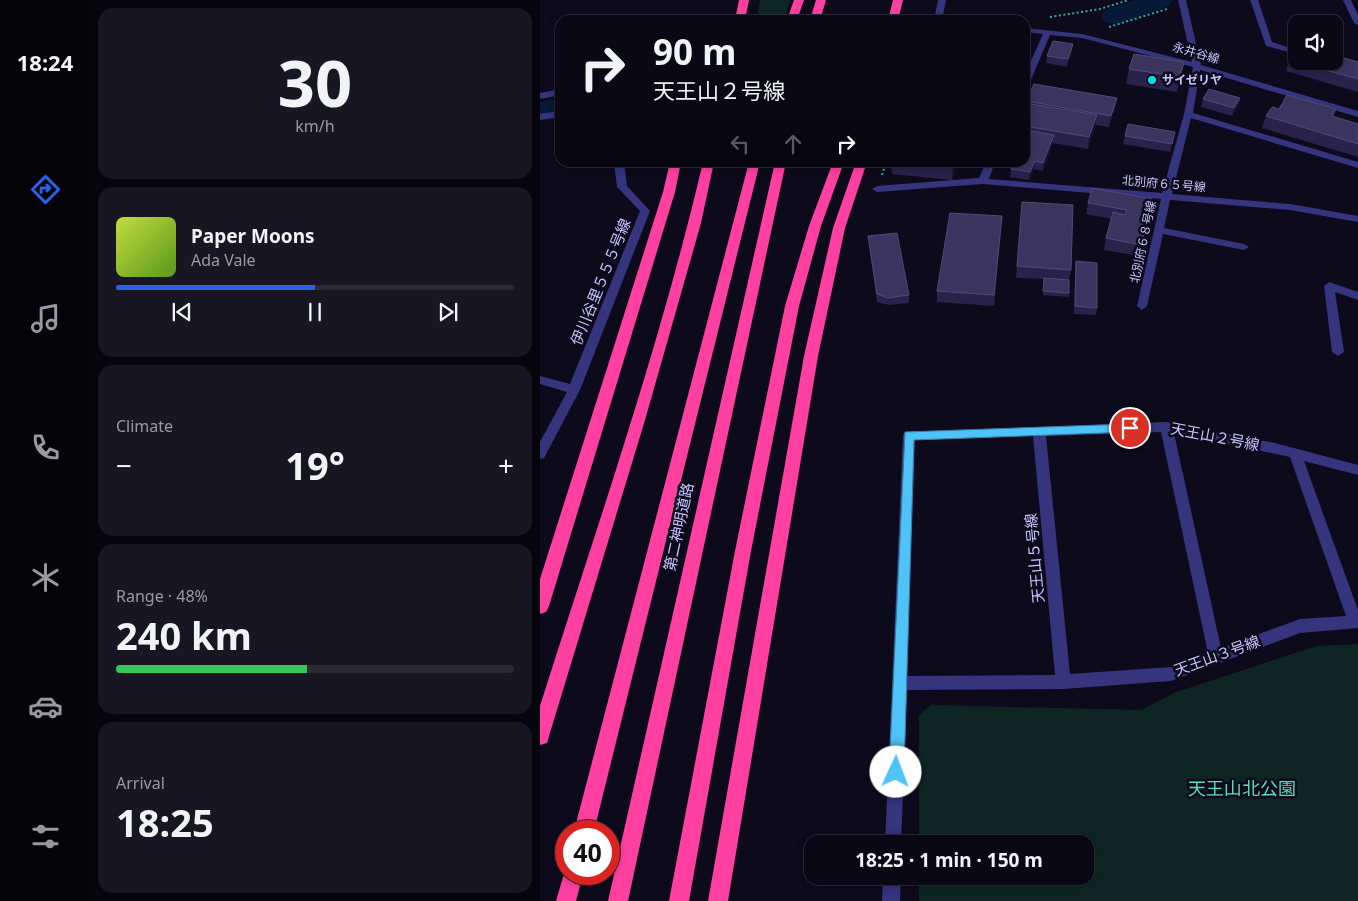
<!DOCTYPE html>
<html lang="en">
<head>
<meta charset="utf-8">
<style>
	:root { --surface:#0a0815; --page:#181622; --text:#f1f3f6; --muted:#999aa0; --line:#2a2934; --accent:#2563eb }
	body { margin:0; font-family:"Noto Sans","Noto Sans JP",sans-serif; background:var(--page); color:var(--text); height:100vh; display:flex; flex-direction:column; font-size:19px; white-space:nowrap }
	* { box-sizing:border-box; margin:0 }
	p { font-size:16px; color:var(--muted) }
	.icon { flex:none; width:28px; height:28px; fill:none; stroke:currentColor; stroke-width:2; stroke-linecap:round; stroke-linejoin:round }
	.map { position:relative; flex:1; overflow:hidden }
	.sheet { display:flex; flex-direction:column; gap:8px; padding:8px; background:#06040c; width:450px }
	.sheet>* { flex:none }
	.top-card { position:absolute; left:15px; top:15px; width:475px; height:152px; border-radius:15px; box-shadow:0 2px 8px #0003,0 0 0 1px var(--line); background:#0a0815; color:var(--text); overflow:hidden }
	.fabs { position:absolute; left:748px; top:15px; display:grid; gap:10px }
	.fabs a { display:grid; place-items:center; width:55px; height:55px; border-radius:10px; background:var(--surface); box-shadow:0 2px 8px #0003,0 0 0 1px var(--line); font-size:25px }
	.speed { position:absolute; left:15px; top:820px; display:flex; gap:10px; font-size:25px; font-weight:700; text-align:center }
	.speed>* { display:grid; place-content:center; width:65px; height:65px; border-radius:50%; background:var(--surface); box-shadow:0 2px 8px #0003,0 0 0 1px var(--line); line-height:1 }
	.speed .limit { border:8px solid #d22; background:#fff; color:#111 }
	.pin { position:absolute; display:grid; place-items:center; width:42px; height:42px; color:#fff; margin:-21px; border:2px solid #fff; border-radius:50%; box-shadow:0 1px 5px #0007 }
	.me { position:absolute; width:55px; margin:-28px; rotate:2deg; stroke-linejoin:round; filter:drop-shadow(0 0 4px #0008) }
	.turn { display:flex; align-items:center; gap:18px; height:105px; padding:0 15px; font-size:22px }
	.turn .icon { width:65px; height:65px; stroke-width:2.5 }
	.turn b { display:block; font-size:35px; line-height:42px }
	.lanes { display:flex; align-items:center; height:48px; padding:0 15px; background:#0003; justify-content:center; gap:25px; direction:ltr }
	.lanes .off { opacity:.35 }
	.big { font-size:38px; font-weight:700; line-height:1.1 }
	.sheet .widget { flex:1; display:flex; flex-direction:column; justify-content:center; gap:8px; min-width:0; padding:0 18px; border-radius:15px; background:var(--page) }
	.sheet .dial { align-items:center; gap:0 }
	.dial b { font-size:65px; line-height:1 }
	.song { display:flex; align-items:center; gap:15px }
	.cover { width:60px; height:60px; border-radius:8px; background:linear-gradient(135deg,hsl(70 70% 55%),hsl(90 70% 35%)) }
	.played { height:5px; border-radius:2px; background:linear-gradient(90deg,var(--accent) 50%,var(--line) 50%) }
	.keys { display:flex; justify-content:space-around; direction:ltr }
	.heat { display:flex; justify-content:space-between; align-items:center; font-size:28px; direction:ltr }
	.charge { height:8px; border-radius:4px; background:linear-gradient(90deg,#34c759 48%,var(--line) 0) }
	.trip { position:absolute; left:264px; top:835px; width:290px; height:50px; border-radius:15px; background:var(--surface); box-shadow:0 2px 8px #0003,0 0 0 1px var(--line); font-weight:700; line-height:50px; text-align:center }
	main { display:flex; flex:1; min-height:0 }
	.menu { display:flex; flex-direction:column; width:90px; justify-content:space-around; align-items:center; background:#040308; color:var(--muted) }
	.menu .icon { width:35px; height:35px }
	.menu .current { color:var(--accent) }
	.menu b { font-size:22px; color:var(--text) }
	.map>svg:first-child { display:block }
	.green { fill:#0d2624 }
	.lines { fill:none; stroke-linecap:round; stroke-linejoin:round }
	.river { fill:#071a38; fill-rule:evenodd }
	.path { stroke:#29afa4; stroke-width:2; stroke-dasharray:2 2.5; stroke-linecap:butt }
	.minor { fill:#35347c; fill-rule:evenodd }
	.highway { fill:#ff40a0; fill-rule:evenodd }
	.wall { fill:#29224b }
	.shaded-wall { fill:#171130 }
	.building { fill:#3a345e; stroke:#514a77 }
	.route { fill:#4fc3f7; stroke:#337fa1 }
	.poi-dot { fill:#00ddf0; stroke:#0d0a1c; stroke-width:2 }
	.labels { text-anchor:middle; stroke-width:5; stroke-linejoin:round; paint-order:stroke }
	.far-street-label { font-size:12px; fill:#cac5ff; stroke:#0d0a1c }
	.far-poi-label { font-size:12px; font-weight:bold; fill:#cac5ff; stroke:#0d0a1c; text-anchor:start }
	.street-label { font-size:15px; fill:#cac5ff; stroke:#0d0a1c }
	.near-park-label { font-size:18px; fill:#4fe1b9; stroke:#0d0a1c }
</style>
</head>
<body>
<main>
<nav class="menu">
<b>18:24</b>
<svg class="icon current" aria-label="directions" viewBox="0 0 24 24"><path d="M12 3l9 9-9 9-9-9zM9 14v-3h6M13 9l2 2-2 2"/></svg>
<svg class="icon" aria-label="music" viewBox="0 0 24 24"><path d="M9 18V5l10-2v13"/><circle cx="6" cy="18" r="3"/><circle cx="16" cy="16" r="3"/></svg>
<svg class="icon" aria-label="phone" viewBox="0 0 24 24"><path d="M5 4h4l2 5-3 2q2 4 5 5l2-3 5 2v4C11 20 4 13 5 4z"/></svg>
<svg class="icon" aria-label="climate" viewBox="0 0 24 24"><path d="M12 3v18M4 7l16 10M4 17L20 7"/></svg>
<svg class="icon" aria-label="car" viewBox="0 0 24 24"><path d="M5 17H2v-5l4-1 3-4h7l3 4 3 1v5h-3M9 17h6M6 11h13"/><circle cx="7" cy="17" r="2"/><circle cx="17" cy="17" r="2"/></svg>
<svg class="icon" aria-label="filters" viewBox="0 0 24 24"><path d="M4 7h16M4 17h16"/><circle cx="9" cy="7" r="2"/><circle cx="15" cy="17" r="2"/></svg>
</nav>
<section class="sheet">
<div class="widget dial"><b>30</b><p>km/h</p></div>
<div class="widget">
<div class="song"><i class="cover"></i><div><b>Paper Moons</b><p>Ada Vale</p></div></div>
<div class="played"></div>
<div class="keys"><svg class="icon" aria-label="previous" viewBox="0 0 24 24"><path d="M18 5L8 12l10 7zM5 5v14"/></svg><svg class="icon" aria-label="pause" viewBox="0 0 24 24"><path d="M8 5v14M16 5v14"/></svg><svg class="icon" aria-label="next" viewBox="0 0 24 24"><path d="M6 5l10 7-10 7zM19 5v14"/></svg></div>
</div>
<div class="widget"><p>Climate</p>
<div class="heat"><a>−</a><b class="big">19°</b><a>+</a></div>
</div>
<div class="widget"><p>Range · 48%</p><b class="big">240 km</b><div class="charge"></div></div>
<div class="widget"><p>Arrival</p><b class="big">18:25</b></div>
</section>
<div class="map">
<svg width="818" height="901" viewBox="0 0 818 901">
	<rect width="100%" height="100%" fill="#0d0a1c"/>
	<path class="green" d="M 220,0 L 250,0 L 244,20 L 217,20 Z
		M 818,644 L 818,901 L 379,901 L 379,876 L 545,876 L 545,844 L 379,844 L 379,715 L 391,705 L 601,710 L 636,692 L 777,646 Z"/>
	<g class="lines">
		<path class="river" d="M 595,0 L 633,0 L 629,6 L 585,22 L 575,24 L 565,22 L 561,16 L 565,10 Z
			M 20,99 L 20,117 L 0,120 L 0,102 Z"/>
		<path class="path" d="M 510,17 L 560,9 L 589,0
			M 569,27 L 627,9
			M 342,175 L 346,162"/>
		<path class="minor" d="M 398,0 L 406,0 L 402,20 L 394,20 Z
			M 638,0 L 646,0 L 661,65 L 818,111 L 818,117 L 660,70 L 653,113 L 818,162 L 818,168 L 651,118 L 632,194 L 750,204 L 818,216 L 818,222 L 750,210 L 630,200 L 624,228 L 704,244 L 709,247 L 704,250 L 623,234 L 607,306 L 602,310 L 597,306 L 621,199 L 443,184 L 337,192 L 332,189 L 337,186 L 439,178 L 446,162 L 455,162 L 449,179 L 622,193 L 644,114 L 653,67 L 542,38 L 510,35 L 489,84 L 485,87 L 485,74 L 503,34 L 485,32 L 485,28 L 542,34 L 652,62 Z
			M 710,0 L 718,0 L 732,42 L 756,50 L 756,54 L 726,46 Z
			M 803,0 L 811,0 L 818,15 L 818,25 L 814,23 Z
			M 20,89 L 20,95 L 0,99 L 0,93 Z
			M 20,111 L 20,117 L 0,120 L 0,114 Z
			M 74,162 L 84,162 L 87,186 L 110,211 L 40,390 L 4,458 L 0,459 L 0,442 L 27,392 L 0,384 L 0,376 L 30,384 L 100,211 L 77,187 Z
			M 789,282 L 818,292 L 818,300 L 795,292 L 804,352 L 798,356 L 792,352 L 784,286 Z
			M 626,422 L 735,443 L 818,465 L 818,475 L 764,461 L 818,610 L 818,628 L 760,633 L 631,681 L 523,689 L 367,690 L 361,844 L 345,844 L 363,435 L 365,432 ZM 621,432 L 668,653 L 631,667 L 530,674 L 506,436 ZM 634,433 L 750,457 L 806,616 L 760,619 L 681,648 ZM 493,436 L 515,675 L 367,676 L 375,440 Z
			M 343,876 L 361,876 L 360,901 L 342,901 Z"/>
		<path class="highway" d="M 199,0 L 209,0 L 205,20 L 195,20 Z
			M 254,0 L 264,0 L 257,20 L 247,20 Z
			M 276,0 L 286,0 L 280,20 L 270,20 Z
			M 353,0 L 363,0 L 358,20 L 348,20 Z
			M 130,162 L 141,162 L 135,192 L 9,606 L 6,612 L 0,614 L 0,579 L 123,192 Z
			M 163,162 L 174,162 L 161,223 L 105,420 L 9,736 L 7,743 L 0,745 L 0,706 C 57,526 120,346 163,162 Z
			M 209,162 L 220,162 L 54,831 L 34,831 Z
			M 235,162 L 246,162 L 88,901 L 68,901 Z
			M 293,162 L 304,162 L 281,226 L 259,306 L 211,551 L 149,901 L 129,901 L 195,551 L 245,306 L 269,226 Z
			M 316,162 L 327,162 L 305,228 L 278,356 L 188,901 L 168,901 L 264,356 L 293,228 Z
			M 26,867 L 26,874 L 43,874 L 36,901 L 16,901 Z"/>
	</g>
	<path class="wall" d="M 532,52 L 527,67 L 506,63 L 507,56 Z
		M 749,60 L 818,62 L 818,92 L 746,71 Z
		M 644,62 L 637,92 L 586,84 L 589,69 Z
		M 700,98 L 698,106 L 692,116 L 661,107 L 663,99 Z
		M 486,101 L 575,109 L 569,127 L 556,125 L 548,149 L 513,143 L 503,171 L 494,169 L 489,180 L 470,177 L 471,169 L 472,165 L 463,163 L 463,162 L 485,162 L 485,104 Z
		M 739,109 L 796,109 L 793,116 L 818,124 L 818,157 L 722,128 L 726,116 Z
		M 585,136 L 632,144 L 630,152 L 583,144 Z
		M 351,162 L 429,162 L 427,168 L 416,167 L 412,180 L 352,174 Z
		M 612,199 L 598,256 L 564,250 L 566,238 L 572,219 L 546,214 L 548,203 Z
		M 482,202 L 531,270 L 529,281 L 529,297 L 503,295 L 504,279 L 476,278 Z
		M 462,216 L 454,306 L 397,302 L 397,291 Z
		M 329,244 L 369,295 L 369,303 L 349,305 L 337,302 Z
		M 536,261 L 557,308 L 556,315 L 534,314 L 535,269 Z"/>
	<path class="shaded-wall" d="M 533,44 L 532,52 L 527,67 L 528,59 Z
		M 577,98 L 575,109 L 569,127 L 571,116 Z
		M 700,98 L 698,106 L 692,116 L 694,108 Z
		M 557,115 L 555,127 L 548,149 L 549,137 Z
		M 514,135 L 513,143 L 503,171 L 503,163 Z
		M 495,161 L 494,169 L 489,180 L 490,172 Z
		M 413,162 L 416,162 L 416,167 L 412,180 Z"/>
	<path class="building" d="M 513,41 L 533,44 L 528,59 L 507,56 Z
		M 756,50 L 756,61 L 794,61 L 794,55 L 818,62 L 818,79 L 749,60 Z
		M 594,54 L 644,62 L 640,77 L 589,69 Z
		M 494,84 L 577,98 L 571,116 L 486,101 Z
		M 669,89 L 700,98 L 694,108 L 663,99 Z
		M 747,95 L 796,109 L 792,116 L 818,124 L 818,144 L 726,116 L 732,107 L 739,109 Z
		M 485,103 L 557,115 L 549,137 L 485,126 Z
		M 588,124 L 635,132 L 632,144 L 585,136 Z
		M 485,130 L 514,135 L 503,163 L 495,161 L 490,172 L 471,169 L 474,162 L 485,162 Z
		M 384,162 L 413,162 L 412,165 Z
		M 552,188 L 612,199 L 601,245 L 566,238 L 573,212 L 585,215 L 587,210 L 548,203 Z
		M 482,202 L 533,205 L 531,270 L 477,266 Z
		M 410,213 L 462,216 L 454,295 L 397,291 Z
		M 357,233 L 369,295 L 348,298 L 337,294 L 328,236 Z
		M 536,261 L 557,263 L 557,308 L 535,306 Z
		M 504,278 L 529,280 L 529,293 L 503,291 Z"/>
	<path class="route" d="M 590,424 L 595,428 L 590,432 L 374,440 L 364,772 L 362,778 L 356,780 L 351,778 L 349,772 L 365,432 Z"/>
	<circle class="poi-dot" cx="612" cy="80" r="5"/>
	<g class="labels">
		<g class="far-street-label">
			<text transform="translate(656 53) rotate(16)" y="4">永井谷線</text>
			<text transform="translate(624 184) rotate(5)" y="4">北別府６５号線</text>
			<text transform="translate(603 242) rotate(-78)" y="4">北別府６８号線</text>
		</g>
		<g class="far-poi-label">
			<text x="622" y="84">サイゼリヤ</text>
		</g>
		<g class="street-label">
			<text transform="translate(61 282) rotate(-68)" y="5">伊川谷里５５５号線</text>
			<text transform="translate(675 437) rotate(11)" y="5">天王山２号線</text>
			<text transform="translate(139 527) rotate(-78)" y="5">第二神明道路</text>
			<text transform="translate(495 558) rotate(-95)" y="5">天王山５号線</text>
			<text transform="translate(677 656) rotate(-20)" y="5">天王山３号線</text>
		</g>
		<g class="near-park-label">
			<text x="702" y="795">天王山北公園</text>
		</g>
	</g>
</svg>
<div class="fabs">
<a><svg class="icon" aria-label="sound" viewBox="0 0 24 24"><path d="M4 9h4l5-4v14l-5-4H4zM17 9q2 3 0 6"/></svg></a>
</div>
<div class="speed"><div class="limit">40</div></div>
<div class="pin" style="left:590px;top:428px;background:#d93025"><svg class="icon" aria-label="arrive" viewBox="0 0 24 24"><path d="M6 21V4h12l-3 4 3 4H6"/></svg></div>
<svg class="me" style="left:356px;top:772px" viewBox="-20 -20 40 40"><circle r="19" fill="#fff"/><path d="M0-13L10 11 0 6-10 11z" fill="#4fc3f7"/></svg>
<div class="trip">18:25 · 1 min · 150 m</div>
<div class="top-card">
<div class="turn"><svg class="icon" aria-label="right" viewBox="0 0 24 24"><path d="M7 20v-9h11M14 6l5 5-5 5"/></svg><div><b>90 m</b>天王山２号線</div></div>
<div class="lanes"><svg class="icon off" aria-label="left" viewBox="0 0 24 24"><path d="M17 20v-9H6M10 6l-5 5 5 5"/></svg><svg class="icon off" aria-label="ahead" viewBox="0 0 24 24"><path d="M12 20V5M6 11l6-6 6 6"/></svg><svg class="icon" aria-label="right" viewBox="0 0 24 24"><path d="M7 20v-9h11M14 6l5 5-5 5"/></svg></div>
</div>
</div>
</main>
</body>
</html>
